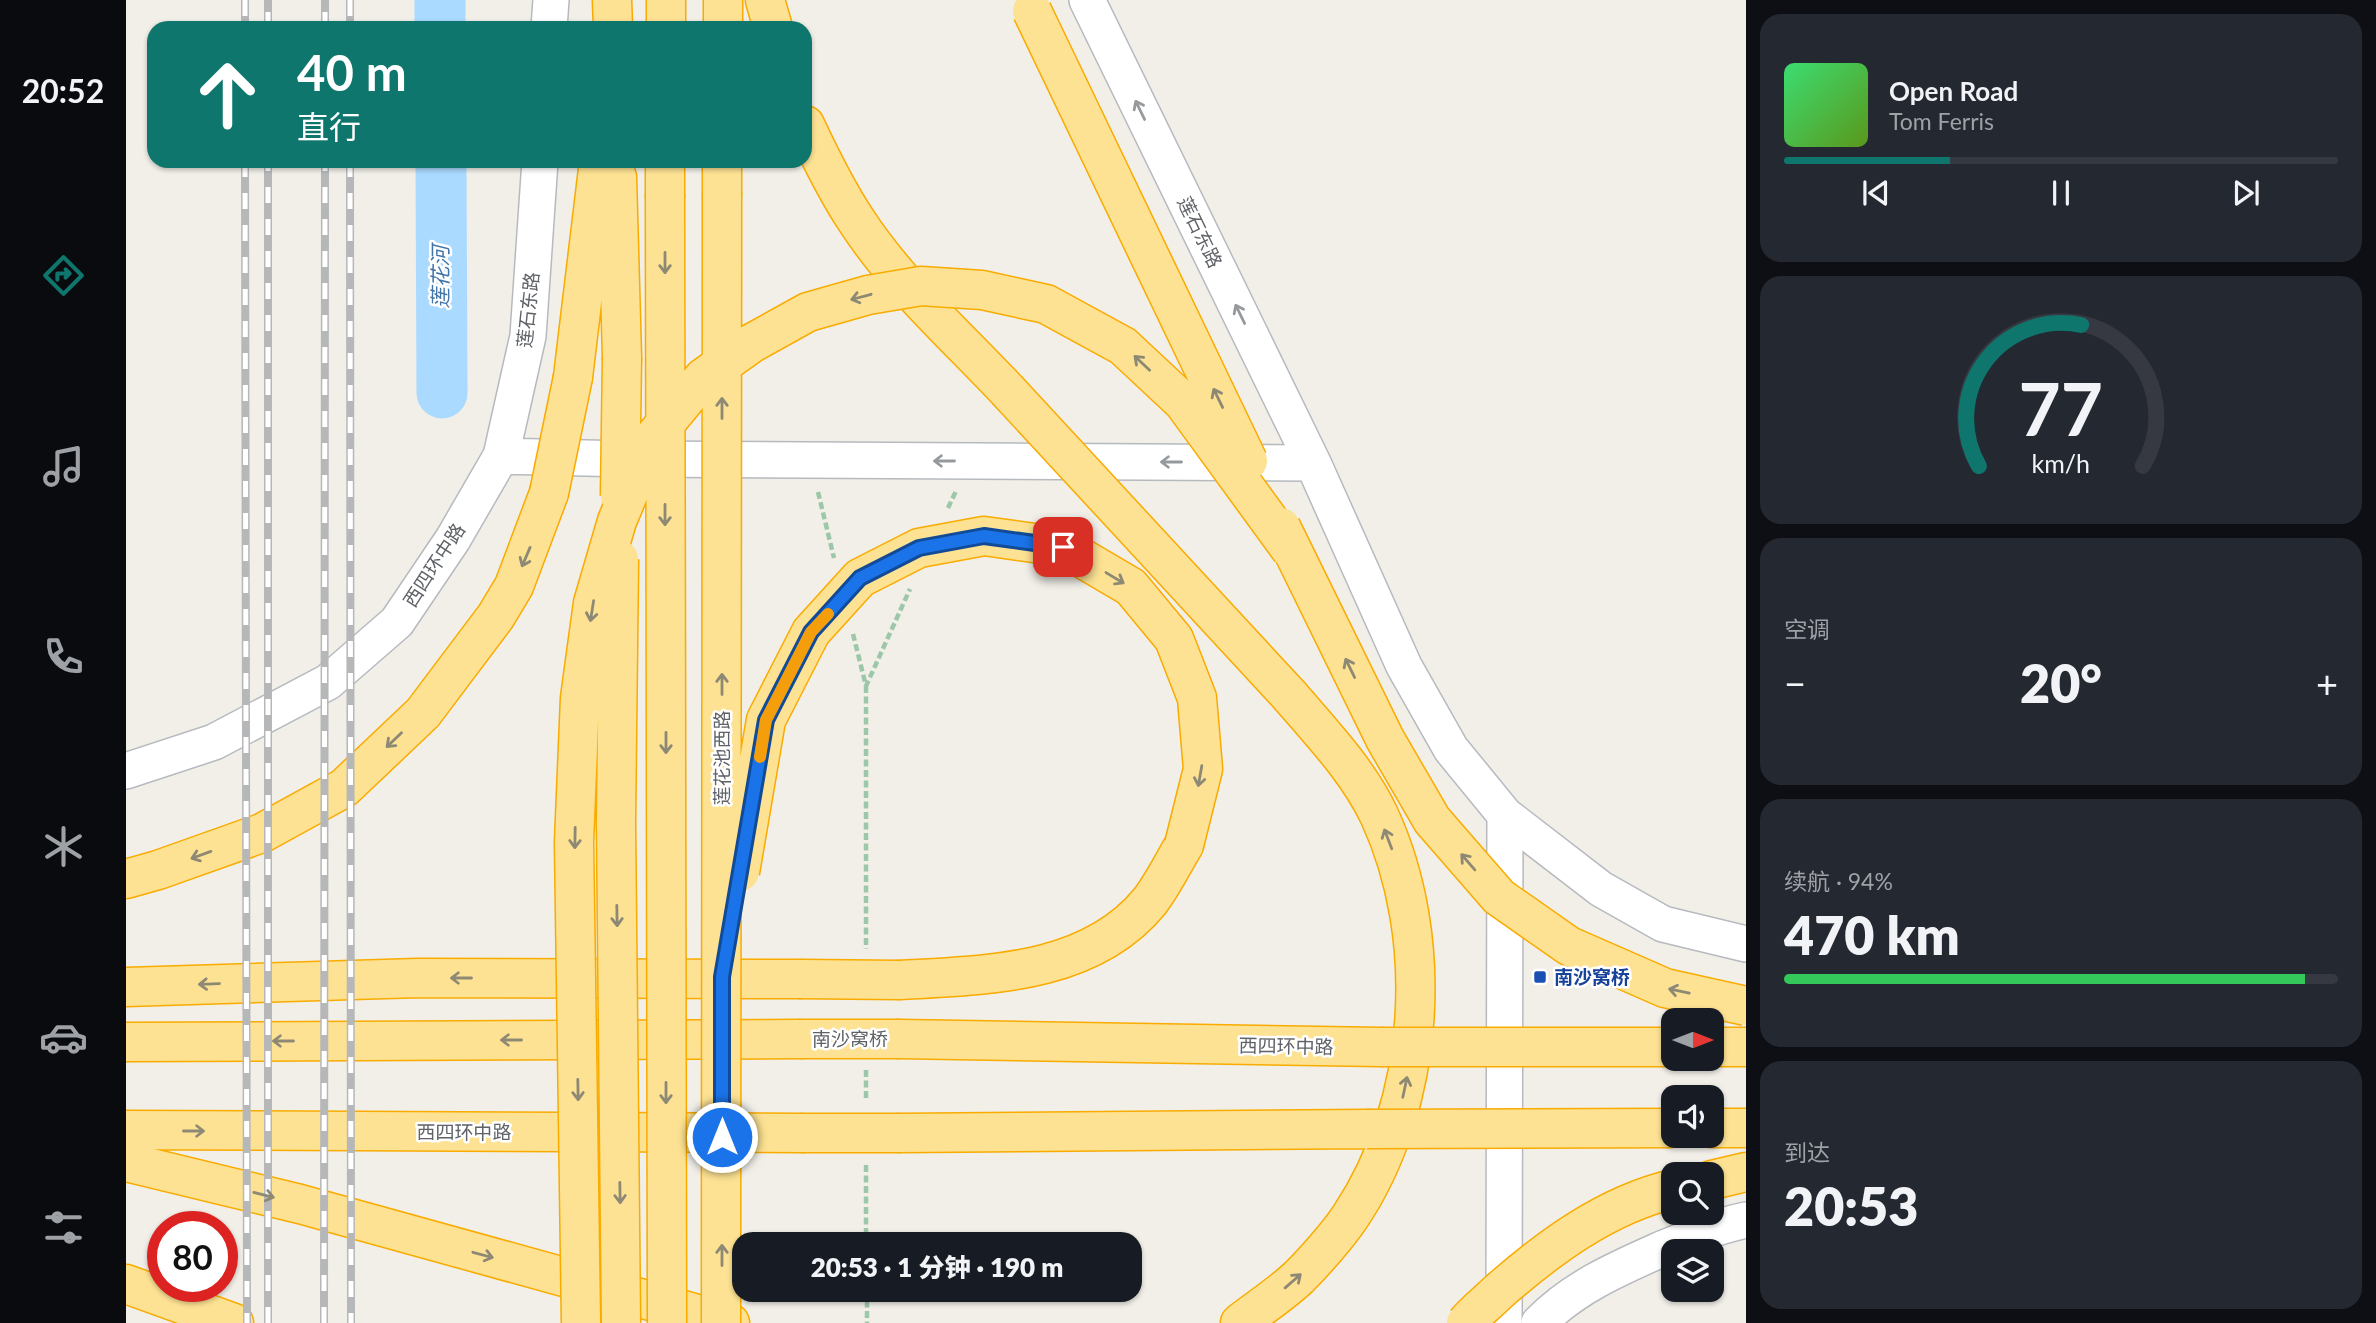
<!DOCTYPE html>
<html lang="zh">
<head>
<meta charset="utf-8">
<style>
	:root { --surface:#171b24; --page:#242831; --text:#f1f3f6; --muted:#9ea1a6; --line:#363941; --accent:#0f766e }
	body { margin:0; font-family:Lato,"Noto Sans SC",sans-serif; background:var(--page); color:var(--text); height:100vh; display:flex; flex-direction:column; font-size:26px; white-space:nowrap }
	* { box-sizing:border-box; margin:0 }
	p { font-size:23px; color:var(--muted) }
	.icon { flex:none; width:38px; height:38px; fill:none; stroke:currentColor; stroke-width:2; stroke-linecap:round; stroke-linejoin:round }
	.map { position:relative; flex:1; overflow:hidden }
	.panel { display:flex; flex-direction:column; gap:14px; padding:14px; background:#0d0f14; width:630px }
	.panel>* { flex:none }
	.top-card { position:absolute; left:21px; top:21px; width:665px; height:147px; border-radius:21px; box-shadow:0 2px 5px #0004; background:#0f766e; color:#fff; overflow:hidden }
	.needle { width:46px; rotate:90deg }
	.controls { position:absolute; left:1535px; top:1008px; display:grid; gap:14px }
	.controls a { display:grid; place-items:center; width:63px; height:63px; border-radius:14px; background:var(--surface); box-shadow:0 2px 5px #0004; font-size:35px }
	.speed { position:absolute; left:21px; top:1211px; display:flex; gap:14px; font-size:35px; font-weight:700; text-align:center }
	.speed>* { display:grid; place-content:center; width:91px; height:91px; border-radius:50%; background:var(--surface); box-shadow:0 2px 5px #0004; line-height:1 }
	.speed .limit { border:10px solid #d22; background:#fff; color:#111 }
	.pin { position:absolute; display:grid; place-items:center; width:60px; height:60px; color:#fff; margin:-30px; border-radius:14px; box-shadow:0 4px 10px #0006 }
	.me { position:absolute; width:77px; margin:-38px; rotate:0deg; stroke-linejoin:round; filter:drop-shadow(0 0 5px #0008) }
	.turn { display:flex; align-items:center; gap:24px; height:147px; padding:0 35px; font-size:32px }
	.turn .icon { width:91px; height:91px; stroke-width:2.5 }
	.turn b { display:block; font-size:49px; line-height:60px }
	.big { font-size:52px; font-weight:800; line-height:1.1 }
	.panel .widget { flex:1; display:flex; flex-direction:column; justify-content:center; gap:10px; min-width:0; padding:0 24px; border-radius:21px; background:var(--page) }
	.panel .dial { align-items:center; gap:0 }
	.dial svg { height:182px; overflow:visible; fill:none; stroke:var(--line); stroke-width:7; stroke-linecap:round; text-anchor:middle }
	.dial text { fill:var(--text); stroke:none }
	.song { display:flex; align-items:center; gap:21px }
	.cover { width:84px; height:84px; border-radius:10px; background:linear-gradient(135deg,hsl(140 70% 55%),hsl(90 70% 35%)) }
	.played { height:7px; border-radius:4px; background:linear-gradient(90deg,var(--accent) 30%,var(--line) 30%) }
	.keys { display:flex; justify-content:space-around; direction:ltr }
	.heat { display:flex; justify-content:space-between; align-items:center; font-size:38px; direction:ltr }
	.charge { height:10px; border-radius:5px; background:linear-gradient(90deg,#34c759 94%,var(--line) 0) }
	.trip { position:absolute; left:606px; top:1232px; width:410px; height:70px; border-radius:21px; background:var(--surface); box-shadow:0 2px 5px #0004; font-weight:800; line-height:70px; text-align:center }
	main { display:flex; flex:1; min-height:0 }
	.dock { display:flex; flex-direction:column; width:126px; justify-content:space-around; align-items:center; background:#090b0e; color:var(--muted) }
	.dock .icon { width:49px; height:49px }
	.dock .selected { color:var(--accent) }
	.dock b { font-size:32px; color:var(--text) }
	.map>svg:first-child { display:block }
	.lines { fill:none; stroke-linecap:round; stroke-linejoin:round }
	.river { stroke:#aadaff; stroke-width:51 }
	.secondary-casing { stroke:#b6babf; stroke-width:38 }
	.highway-casing { stroke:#f9ab00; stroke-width:41 }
	.path { stroke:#9cc7a9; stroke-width:4.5; stroke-dasharray:7 3.5; stroke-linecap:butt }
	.secondary { stroke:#fff; stroke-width:35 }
	.highway { stroke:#fde293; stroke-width:38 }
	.rail-casing { stroke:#b6b7b8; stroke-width:8 }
	.rail { stroke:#fff; stroke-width:5; stroke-dasharray:16; stroke-linecap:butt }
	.highway-bridge-casing { stroke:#f9ab00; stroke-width:41; stroke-linecap:butt }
	.highway-bridge { stroke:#fde293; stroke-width:38 }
	.oneway { stroke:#979a9d }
	.oneway2 { stroke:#8e8975 }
	.route-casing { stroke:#114b97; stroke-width:18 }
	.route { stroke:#1a73e8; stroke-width:12 }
	.slow { stroke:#f59e0b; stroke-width:12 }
	.transit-dot { fill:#1a4fb4; stroke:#fff; stroke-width:2.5 }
	.labels { text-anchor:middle; stroke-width:5; stroke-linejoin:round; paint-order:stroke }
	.street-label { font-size:19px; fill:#5f6368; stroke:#fff }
	.transit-label { font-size:19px; font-weight:bold; fill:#164399; stroke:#fff; text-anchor:start }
	.water-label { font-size:21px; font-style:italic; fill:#4174aa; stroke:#fff }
</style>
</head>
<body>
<main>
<nav class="dock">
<b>20:52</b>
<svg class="icon selected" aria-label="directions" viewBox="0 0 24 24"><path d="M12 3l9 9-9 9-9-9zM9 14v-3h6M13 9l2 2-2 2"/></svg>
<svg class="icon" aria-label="music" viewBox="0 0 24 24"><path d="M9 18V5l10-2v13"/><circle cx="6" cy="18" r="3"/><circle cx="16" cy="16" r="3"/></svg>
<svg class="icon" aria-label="phone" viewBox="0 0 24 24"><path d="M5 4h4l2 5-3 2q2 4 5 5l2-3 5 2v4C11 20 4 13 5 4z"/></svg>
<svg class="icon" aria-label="climate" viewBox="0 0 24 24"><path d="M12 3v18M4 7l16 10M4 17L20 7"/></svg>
<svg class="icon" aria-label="car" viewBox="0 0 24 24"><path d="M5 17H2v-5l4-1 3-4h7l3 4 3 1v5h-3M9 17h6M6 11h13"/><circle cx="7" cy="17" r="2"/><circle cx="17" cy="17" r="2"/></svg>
<svg class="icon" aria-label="filters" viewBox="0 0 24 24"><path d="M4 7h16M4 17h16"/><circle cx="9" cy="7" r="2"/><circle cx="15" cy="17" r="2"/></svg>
</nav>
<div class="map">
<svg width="1620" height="1323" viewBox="0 0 1620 1323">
	<rect width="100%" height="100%" fill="#f1efe8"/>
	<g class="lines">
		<path class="river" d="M 314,0 L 314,28
			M 315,161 L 316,393"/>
		<g class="secondary-casing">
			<path id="secondary" d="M 961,0 L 1187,463 L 1278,666 L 1325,749 L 1379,815 L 1475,889 L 1537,924 L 1620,944
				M 423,28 L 425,0
				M 375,456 L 504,459 L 1187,463
				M 0,771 L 88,742 L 202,682 L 271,622 L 327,539 L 375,456 L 402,336 L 414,161
				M 1378,1323 L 1379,815
				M 1413,1323 C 1448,1287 1493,1268 1538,1248 C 1565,1237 1591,1226 1620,1220"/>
		</g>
		<g class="highway-casing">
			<path id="highway" d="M 486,0 L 487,28
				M 639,0 L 647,28
				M 540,28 L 540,0
				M 597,28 L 597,0
				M 679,125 C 694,157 710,190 730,220 C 771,283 829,335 881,390
				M 491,177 L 496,358
				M 596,193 L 596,161
				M 539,195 L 539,161
				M 447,377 L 473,161
				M 0,879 L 32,870 L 136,833 L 218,788 L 297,713 L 370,616 L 388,586 L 423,493
				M 774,980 C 860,975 964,975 1024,901 C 1037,884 1047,863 1058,845
				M 0,987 L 292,978 L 673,979
				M 774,1039 L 1255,1047
				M 0,1042 L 673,1039
				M 1586,1047 L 1620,1047
				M 1586,1128 L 1620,1128
				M 0,1130 L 675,1133
				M 774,1133 L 1241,1129
				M 0,1162 L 174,1204 L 604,1323
				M 1586,1180 L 1620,1172
				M 0,1284 L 108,1323
				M 1114,1323 C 1133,1308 1155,1294 1173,1277 C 1188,1262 1212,1235 1224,1217 C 1300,1104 1310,938 1253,815 C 1232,771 1196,733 1164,696"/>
		</g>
		<path class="path" d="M 692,492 L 708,558
			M 822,508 L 830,491
			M 727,634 L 740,686 L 784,589
			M 740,686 L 740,949
			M 740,1070 L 740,1100
			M 740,1165 L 740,1244
			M 741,1290 L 741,1323"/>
		<use href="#secondary" class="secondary"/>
		<use href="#highway" class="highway"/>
		<g class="rail-casing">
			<path id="rail" d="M 119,0 L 119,28
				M 224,0 L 224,28
				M 142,28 L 142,0
				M 199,28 L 199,0
				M 119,161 L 121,1323
				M 224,161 L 225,1323
				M 142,1323 L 142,161
				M 198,1323 L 199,161"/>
		</g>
		<use href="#rail" class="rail"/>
		<g class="highway-bridge-casing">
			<path id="highway-bridge" d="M 906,11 L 1122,461
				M 539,195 L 541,1323
				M 881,390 L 1164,696
				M 423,493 L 447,377
				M 494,496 L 496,358
				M 1155,527 L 1259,739 L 1306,820 L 1373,897 L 1443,946 L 1539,988 L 1620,1006
				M 493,559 L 490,822 L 495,1323
				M 614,872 L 640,720 L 685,632 L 734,578 L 793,548 L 858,536 L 937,547 L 1005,587 L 1048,639 L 1071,698 L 1077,769 L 1058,845
				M 673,979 L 774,980
				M 673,1039 L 774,1039
				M 1255,1047 L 1547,1047
				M 1241,1129 L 1547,1128
				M 675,1133 L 774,1133
				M 455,1323 L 448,842 L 454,698 L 467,603 L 491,521 L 524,442 L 577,378 L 626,343 L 682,312 L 742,295 L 795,286 L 856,290 L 920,304 L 997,346 L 1057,402 L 1165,550
				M 595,1323 L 596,193
				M 1340,1323 C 1349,1312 1361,1303 1371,1293 C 1422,1248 1480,1205 1547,1189"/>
		</g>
		<use href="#highway-bridge" class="highway-bridge"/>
	</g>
	<defs><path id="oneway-shaft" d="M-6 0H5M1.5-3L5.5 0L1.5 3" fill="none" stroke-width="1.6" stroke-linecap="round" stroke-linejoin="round" transform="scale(1.75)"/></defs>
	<g class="oneway">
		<use href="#oneway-shaft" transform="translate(1014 110) rotate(-116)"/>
		<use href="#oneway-shaft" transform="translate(1114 314) rotate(-116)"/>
		<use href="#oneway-shaft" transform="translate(818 461) rotate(-180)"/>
		<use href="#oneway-shaft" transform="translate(1045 462) rotate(-180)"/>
	</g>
	<g class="oneway2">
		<use href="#oneway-shaft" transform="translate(539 263) rotate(90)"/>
		<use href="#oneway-shaft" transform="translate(735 297) rotate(165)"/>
		<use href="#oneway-shaft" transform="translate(1016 363) rotate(-137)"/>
		<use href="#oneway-shaft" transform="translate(1092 398) rotate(-116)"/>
		<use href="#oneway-shaft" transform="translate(596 408) rotate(-90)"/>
		<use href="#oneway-shaft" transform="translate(539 515) rotate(90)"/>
		<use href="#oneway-shaft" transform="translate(400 557) rotate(113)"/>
		<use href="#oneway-shaft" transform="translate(989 578) rotate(31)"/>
		<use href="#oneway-shaft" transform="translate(466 611) rotate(99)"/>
		<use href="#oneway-shaft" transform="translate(1224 668) rotate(-116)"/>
		<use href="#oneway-shaft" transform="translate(596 684) rotate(-90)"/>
		<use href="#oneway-shaft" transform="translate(268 740) rotate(136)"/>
		<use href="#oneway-shaft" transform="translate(540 743) rotate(90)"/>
		<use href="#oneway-shaft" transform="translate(1074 776) rotate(100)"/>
		<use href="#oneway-shaft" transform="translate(449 838) rotate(91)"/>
		<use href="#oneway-shaft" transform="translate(1262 839) rotate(-111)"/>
		<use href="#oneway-shaft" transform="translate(75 855) rotate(160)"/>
		<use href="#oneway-shaft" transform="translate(1342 862) rotate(-131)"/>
		<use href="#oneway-shaft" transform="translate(491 916) rotate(89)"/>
		<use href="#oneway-shaft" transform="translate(335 978) rotate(-180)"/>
		<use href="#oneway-shaft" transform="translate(83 984) rotate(178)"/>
		<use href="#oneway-shaft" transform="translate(1553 991) rotate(-168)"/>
		<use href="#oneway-shaft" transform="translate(385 1040) rotate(180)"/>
		<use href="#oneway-shaft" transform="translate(157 1041) rotate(180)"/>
		<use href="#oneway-shaft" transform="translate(1279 1087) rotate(-78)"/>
		<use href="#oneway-shaft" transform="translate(452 1090) rotate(89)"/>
		<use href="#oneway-shaft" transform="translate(540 1093) rotate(90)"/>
		<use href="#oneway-shaft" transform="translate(68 1131)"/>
		<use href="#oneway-shaft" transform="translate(494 1193) rotate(89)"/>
		<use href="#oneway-shaft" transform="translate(138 1195) rotate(14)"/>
		<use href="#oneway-shaft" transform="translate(357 1255) rotate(15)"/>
		<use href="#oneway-shaft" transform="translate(596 1255) rotate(-90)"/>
		<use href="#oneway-shaft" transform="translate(1167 1281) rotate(-41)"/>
	</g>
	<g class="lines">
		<g class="route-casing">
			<path id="route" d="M 596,1137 L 596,977 L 640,720 L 685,632 L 734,578 L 793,548 L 858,536 L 937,547"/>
		</g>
		<use href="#route" class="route"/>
		<path class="slow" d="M 634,757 L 640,720 L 685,632 L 702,614"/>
	</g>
	<rect class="transit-dot" x="1407" y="970" width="14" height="14" rx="3.5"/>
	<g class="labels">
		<g class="street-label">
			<text transform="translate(1074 232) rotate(64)" y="7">莲石东路</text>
			<text transform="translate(402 310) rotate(-84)" y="7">莲石东路</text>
			<text transform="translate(308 565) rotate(-57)" y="7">西四环中路</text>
			<text transform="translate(596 758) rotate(-90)" y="7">莲花池西路</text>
			<text x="724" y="1046">南沙窝桥</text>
			<text transform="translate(1160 1046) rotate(1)" y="7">西四环中路</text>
			<text x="338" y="1139">西四环中路</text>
		</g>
		<g class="transit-label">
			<text x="1428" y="984">南沙窝桥</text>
		</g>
		<g class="water-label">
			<text transform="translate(315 277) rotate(-90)" y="7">莲花河</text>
		</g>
	</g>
</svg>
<div class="controls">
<a><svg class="needle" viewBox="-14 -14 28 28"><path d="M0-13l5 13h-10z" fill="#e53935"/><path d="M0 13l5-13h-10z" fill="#9ea1a6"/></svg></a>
<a><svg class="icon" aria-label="sound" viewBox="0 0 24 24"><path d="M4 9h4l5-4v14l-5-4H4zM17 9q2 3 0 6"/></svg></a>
<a><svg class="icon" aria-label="search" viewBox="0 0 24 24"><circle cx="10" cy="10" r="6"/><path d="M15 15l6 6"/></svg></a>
<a><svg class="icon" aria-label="layers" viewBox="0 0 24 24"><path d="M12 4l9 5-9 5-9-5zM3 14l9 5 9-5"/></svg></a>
</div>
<div class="speed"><div class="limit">80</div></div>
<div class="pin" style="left:937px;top:547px;background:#d93025"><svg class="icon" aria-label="arrive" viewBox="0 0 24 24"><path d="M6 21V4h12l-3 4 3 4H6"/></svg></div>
<svg class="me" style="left:596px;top:1137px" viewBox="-20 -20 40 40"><circle r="17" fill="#1a73e8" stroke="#fff" stroke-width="3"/><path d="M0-11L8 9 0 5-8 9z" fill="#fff"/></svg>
<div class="trip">20:53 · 1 分钟 · 190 m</div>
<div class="top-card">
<div class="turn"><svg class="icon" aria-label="ahead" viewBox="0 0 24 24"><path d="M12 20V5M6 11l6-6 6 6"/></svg><div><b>40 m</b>直行</div></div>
</div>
</div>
<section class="panel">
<div class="widget">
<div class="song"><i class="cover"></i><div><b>Open Road</b><p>Tom Ferris</p></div></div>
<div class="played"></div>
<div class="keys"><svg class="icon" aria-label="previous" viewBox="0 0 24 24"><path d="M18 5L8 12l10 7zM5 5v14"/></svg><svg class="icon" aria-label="pause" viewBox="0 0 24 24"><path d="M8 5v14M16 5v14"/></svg><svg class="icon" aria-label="next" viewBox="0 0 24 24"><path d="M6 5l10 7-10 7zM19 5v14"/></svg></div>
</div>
<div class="widget dial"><svg viewBox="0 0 100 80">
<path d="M14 69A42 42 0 1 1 86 69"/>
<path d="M14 69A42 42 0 0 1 59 7" stroke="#0f766e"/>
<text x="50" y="56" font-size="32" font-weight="700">77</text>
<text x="50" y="72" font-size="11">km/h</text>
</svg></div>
<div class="widget"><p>空调</p>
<div class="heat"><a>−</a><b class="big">20°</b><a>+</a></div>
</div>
<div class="widget"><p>续航 · 94%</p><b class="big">470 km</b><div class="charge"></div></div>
<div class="widget"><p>到达</p><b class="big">20:53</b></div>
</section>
</main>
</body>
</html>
